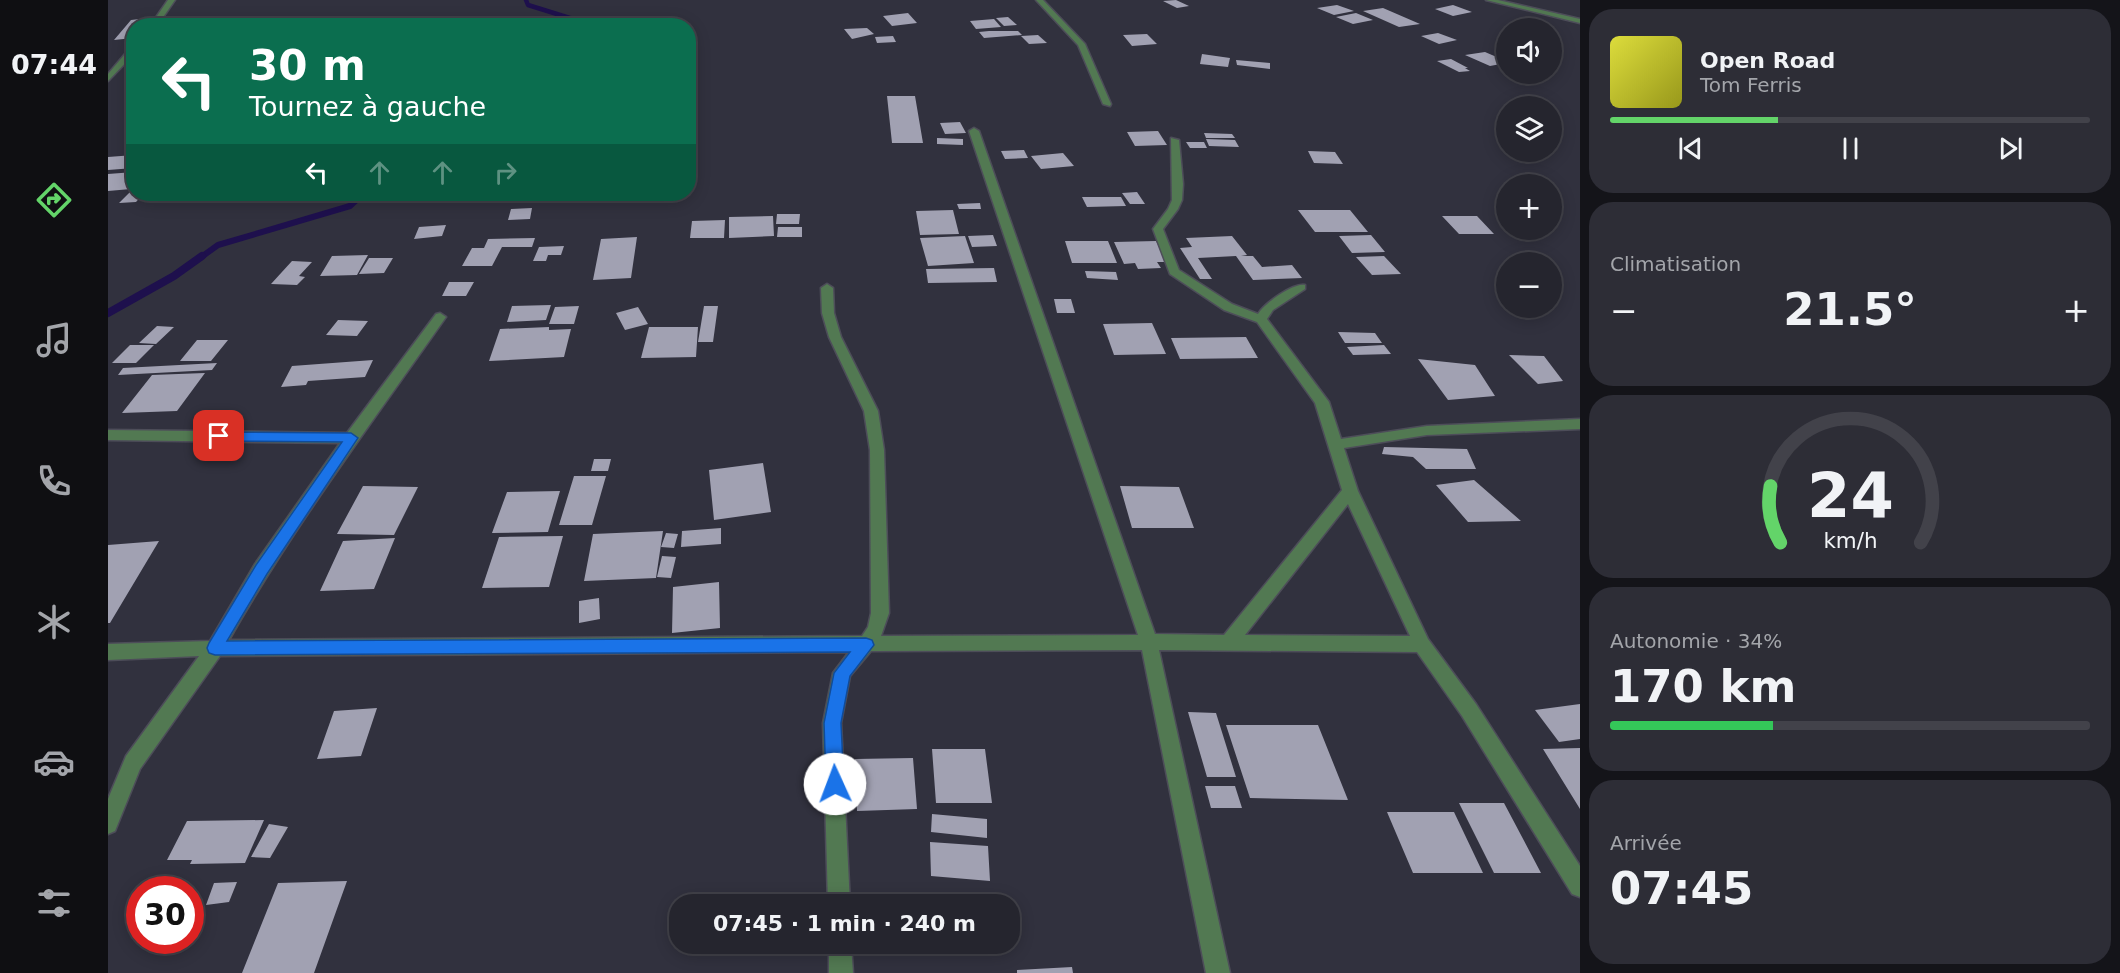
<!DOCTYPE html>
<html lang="fr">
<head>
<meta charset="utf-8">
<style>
	:root { --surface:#25252e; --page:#2d2d36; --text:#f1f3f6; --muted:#a3a5aa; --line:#42424a; --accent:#63d469 }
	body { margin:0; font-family:"DejaVu Sans",sans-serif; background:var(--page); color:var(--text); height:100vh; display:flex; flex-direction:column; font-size:22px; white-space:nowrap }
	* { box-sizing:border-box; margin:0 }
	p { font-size:20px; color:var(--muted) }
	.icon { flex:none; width:33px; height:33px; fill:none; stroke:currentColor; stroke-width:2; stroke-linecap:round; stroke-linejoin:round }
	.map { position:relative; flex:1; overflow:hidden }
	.sheet { display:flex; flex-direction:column; gap:9px; padding:9px; background:#141419; width:540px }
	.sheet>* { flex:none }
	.guide { position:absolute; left:18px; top:18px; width:570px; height:183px; border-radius:24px; box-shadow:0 3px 15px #0003,0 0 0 2px var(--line); background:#0b6e4f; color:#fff; overflow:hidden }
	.fabs { position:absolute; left:1388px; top:18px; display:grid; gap:12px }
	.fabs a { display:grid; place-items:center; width:66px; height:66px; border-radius:50%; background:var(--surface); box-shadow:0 3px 15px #0003,0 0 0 2px var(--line); font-size:30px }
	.speed { position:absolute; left:18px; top:876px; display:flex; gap:12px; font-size:30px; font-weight:700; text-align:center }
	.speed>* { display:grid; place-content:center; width:78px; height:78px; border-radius:50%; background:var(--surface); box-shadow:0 3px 15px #0003,0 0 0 2px var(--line); line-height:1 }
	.speed .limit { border:9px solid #d22; background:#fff; color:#111 }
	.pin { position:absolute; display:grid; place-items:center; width:51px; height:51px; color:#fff; margin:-26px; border-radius:12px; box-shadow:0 3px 9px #0006 }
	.me { position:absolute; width:66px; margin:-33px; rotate:358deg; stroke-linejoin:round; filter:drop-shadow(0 0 4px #0008) }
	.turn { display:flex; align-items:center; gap:21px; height:126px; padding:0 24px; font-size:27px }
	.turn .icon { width:78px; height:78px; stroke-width:2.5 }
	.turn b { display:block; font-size:42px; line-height:51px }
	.lanes { display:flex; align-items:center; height:57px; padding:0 24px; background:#0003; justify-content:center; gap:30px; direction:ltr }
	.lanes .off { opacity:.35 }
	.big { font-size:45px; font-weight:700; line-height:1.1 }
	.sheet .tile { flex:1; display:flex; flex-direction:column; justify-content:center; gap:9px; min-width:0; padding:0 21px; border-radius:24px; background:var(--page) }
	.sheet .dial { align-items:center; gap:0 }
	.dial svg { height:156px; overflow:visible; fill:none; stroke:var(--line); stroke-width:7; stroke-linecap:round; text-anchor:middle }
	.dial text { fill:var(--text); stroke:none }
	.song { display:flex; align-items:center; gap:18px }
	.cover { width:72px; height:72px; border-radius:9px; background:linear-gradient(135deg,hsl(60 70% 55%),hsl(60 70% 35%)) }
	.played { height:6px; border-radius:3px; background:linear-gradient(90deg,var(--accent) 35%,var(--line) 35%) }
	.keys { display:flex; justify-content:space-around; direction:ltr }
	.heat { display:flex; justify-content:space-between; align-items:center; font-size:33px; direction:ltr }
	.charge { height:9px; border-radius:4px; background:linear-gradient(90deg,#34c759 34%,var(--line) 0) }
	.trip { position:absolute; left:561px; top:894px; width:351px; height:60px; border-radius:24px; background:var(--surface); box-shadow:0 3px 15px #0003,0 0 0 2px var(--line); font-weight:700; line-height:60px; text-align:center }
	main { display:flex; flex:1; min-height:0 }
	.tabs { display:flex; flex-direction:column; width:108px; justify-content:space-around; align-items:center; background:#0f0f12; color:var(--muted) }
	.tabs .icon { width:42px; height:42px }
	.tabs .selected { color:var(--accent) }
	.tabs b { font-size:27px; color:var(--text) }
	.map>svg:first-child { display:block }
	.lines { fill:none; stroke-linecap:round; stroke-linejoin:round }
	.stream-far2 { stroke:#1e104d; stroke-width:4.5 }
	.stream-far1 { stroke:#1e104d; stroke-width:6 }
	.stream { stroke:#1e104d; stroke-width:8 }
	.building { fill:#a1a1b2 }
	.minor-casing { stroke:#4d4d59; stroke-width:3 }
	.minor { fill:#527952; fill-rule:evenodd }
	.route { fill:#1a73e8; stroke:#114b97; stroke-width:1.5 }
</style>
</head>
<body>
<main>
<nav class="tabs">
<b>07:44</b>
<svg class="icon selected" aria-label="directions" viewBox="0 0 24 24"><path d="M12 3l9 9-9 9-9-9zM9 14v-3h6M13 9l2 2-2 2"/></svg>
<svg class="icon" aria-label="music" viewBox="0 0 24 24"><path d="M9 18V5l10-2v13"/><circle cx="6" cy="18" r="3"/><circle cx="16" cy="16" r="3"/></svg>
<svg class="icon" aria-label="phone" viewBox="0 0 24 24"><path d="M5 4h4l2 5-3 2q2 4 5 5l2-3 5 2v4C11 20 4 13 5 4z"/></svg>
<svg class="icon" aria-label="climate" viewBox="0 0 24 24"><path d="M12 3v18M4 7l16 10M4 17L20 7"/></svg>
<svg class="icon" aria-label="car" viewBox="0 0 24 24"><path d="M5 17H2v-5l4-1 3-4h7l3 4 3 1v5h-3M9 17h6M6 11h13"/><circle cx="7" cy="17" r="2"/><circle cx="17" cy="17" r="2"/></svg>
<svg class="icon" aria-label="filters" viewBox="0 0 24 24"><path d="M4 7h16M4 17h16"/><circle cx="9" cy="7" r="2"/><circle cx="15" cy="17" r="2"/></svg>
</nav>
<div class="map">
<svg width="1472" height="973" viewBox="0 0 1472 973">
	<rect width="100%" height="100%" fill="#31313e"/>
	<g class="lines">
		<path class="stream-far2" d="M 418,0 L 420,5 L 481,24 L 476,26"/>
		<path class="stream-far1" d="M 92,258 L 110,245 L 242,206 L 255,194"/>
		<path class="stream" d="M 0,313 L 66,276 L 94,256"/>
	</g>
	<path class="building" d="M 1068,0 L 1081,6 L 1069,8 L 1055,1 Z
		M 1229,5 L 1246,11 L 1226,15 L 1209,8 Z
		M 1345,5 L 1364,12 L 1345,16 L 1327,9 Z
		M 1275,8 L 1312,24 L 1291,27 L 1255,11 Z
		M 800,13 L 809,23 L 784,26 L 775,16 Z
		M 1248,13 L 1265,20 L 1245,24 L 1228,17 Z
		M 900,17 L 909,25 L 896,26 L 888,18 Z
		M 41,18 L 35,26 L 26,26 L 25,38 L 6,40 L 23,20 Z
		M 886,19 L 893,27 L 868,29 L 862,21 Z
		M 759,28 L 766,34 L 744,39 L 736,29 Z
		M 881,31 L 910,31 L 914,35 L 876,38 L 871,32 Z
		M 1330,33 L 1349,40 L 1331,44 L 1313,36 Z
		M 1039,34 L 1049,44 L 1024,46 L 1015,35 Z
		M 930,35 L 939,43 L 921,44 L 913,36 Z
		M 785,36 L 788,42 L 769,43 L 767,37 Z
		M 1377,52 L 1398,61 L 1398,63 L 1382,66 L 1357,55 Z
		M 1094,54 L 1122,58 L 1120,67 L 1092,64 Z
		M 1343,59 L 1360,68 L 1357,68 L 1362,71 L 1351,72 L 1329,61 Z
		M 1128,60 L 1162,63 L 1162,69 L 1129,65 Z
		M 779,96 L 807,96 L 815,143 L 784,143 Z
		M 852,122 L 858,133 L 837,134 L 832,123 Z
		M 1050,131 L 1059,145 L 1027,146 L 1019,132 Z
		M 1096,133 L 1124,134 L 1127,138 L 1098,138 Z
		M 829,138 L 855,139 L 855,145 L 829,144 Z
		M 1098,139 L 1127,140 L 1131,147 L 1101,146 Z
		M 1078,142 L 1096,142 L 1099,148 L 1082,148 Z
		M 916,150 L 920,158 L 897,159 L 893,151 Z
		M 1200,151 L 1227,152 L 1235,164 L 1206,163 Z
		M 955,153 L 966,166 L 933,169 L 923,156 Z
		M 26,155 L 26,168 L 0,170 L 0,157 Z
		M 26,172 L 26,185 L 23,189 L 0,191 L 0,174 Z
		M 26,188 L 26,194 L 35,194 L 28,202 L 11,203 Z
		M 1029,192 L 1037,204 L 1022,204 L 1014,193 Z
		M 974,197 L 1013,197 L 1018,206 L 979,207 Z
		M 872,203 L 873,209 L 851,209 L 849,204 Z
		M 424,208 L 422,219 L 400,220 L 403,209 Z
		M 845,210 L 851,234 L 812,235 L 808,211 Z
		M 1190,210 L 1242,210 L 1260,232 L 1207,232 Z
		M 669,214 L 692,214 L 691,224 L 668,224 Z
		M 665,216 L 666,236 L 621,238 L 621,217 Z
		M 1334,216 L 1369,216 L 1386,234 L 1351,234 Z
		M 617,220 L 616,238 L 582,238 L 584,221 Z
		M 338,225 L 334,236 L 306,239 L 311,227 Z
		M 670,227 L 694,227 L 694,237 L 669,237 Z
		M 885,235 L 889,246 L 864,247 L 860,236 Z
		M 1263,235 L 1277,252 L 1244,253 L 1231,236 Z
		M 857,236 L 866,263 L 820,266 L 812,238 Z
		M 1124,236 L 1139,255 L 1133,256 L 1145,256 L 1154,267 L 1184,265 L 1194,278 L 1145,280 L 1128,256 L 1090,258 L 1104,279 L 1092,279 L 1072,248 L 1084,247 L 1078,238 Z
		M 529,237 L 523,278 L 485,280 L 493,239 Z
		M 427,238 L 424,247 L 394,247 L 384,266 L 354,266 L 364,248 L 376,248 L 380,239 Z
		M 957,241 L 1000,241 L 1009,263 L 964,263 Z
		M 1048,241 L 1059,262 L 1049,262 L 1053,268 L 1030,269 L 1027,263 L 1016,264 L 1006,242 Z
		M 456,246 L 453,255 L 440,255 L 438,261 L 425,261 L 431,247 Z
		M 260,255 L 249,275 L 212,276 L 224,256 Z
		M 1276,256 L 1293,274 L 1264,275 L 1248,257 Z
		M 261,258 L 285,258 L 276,273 L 251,274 Z
		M 184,261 L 204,262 L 191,276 L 197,277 L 189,285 L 163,284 Z
		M 886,268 L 889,282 L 820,283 L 818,269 Z
		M 977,271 L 1008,272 L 1010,280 L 979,278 Z
		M 341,282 L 366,282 L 358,296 L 334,296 Z
		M 946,299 L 963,299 L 967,313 L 949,313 Z
		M 443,305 L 438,320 L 399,322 L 404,306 Z
		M 471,306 L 466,324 L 441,324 L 447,307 Z
		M 596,306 L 610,306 L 605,342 L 590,342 Z
		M 530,307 L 540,324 L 517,330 L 508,313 Z
		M 230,320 L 260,321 L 249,336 L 218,335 Z
		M 1044,323 L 1058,354 L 1006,355 L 995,324 Z
		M 49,326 L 66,327 L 48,344 L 31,343 Z
		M 441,327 L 441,330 L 463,329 L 456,357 L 381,361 L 392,329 Z
		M 541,327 L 590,327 L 588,357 L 533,358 Z
		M 1230,332 L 1267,333 L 1274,343 L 1237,343 Z
		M 1138,337 L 1150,358 L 1072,359 L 1063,338 Z
		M 89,340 L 120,340 L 103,361 L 72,361 Z
		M 22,345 L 46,345 L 28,363 L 4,363 Z
		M 1276,345 L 1283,354 L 1245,355 L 1239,347 Z
		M 1401,355 L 1436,356 L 1455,381 L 1430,384 Z
		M 1310,359 L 1367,365 L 1387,396 L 1340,400 Z
		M 265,360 L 257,377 L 200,381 L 198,385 L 173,387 L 184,366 Z
		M 109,363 L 104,370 L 10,375 L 15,368 Z
		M 97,373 L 69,411 L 14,413 L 44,375 Z
		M 1276,447 L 1359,449 L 1368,469 L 1318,469 L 1305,457 L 1274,454 Z
		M 486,459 L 503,459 L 500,471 L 483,471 Z
		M 655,463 L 663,512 L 606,520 L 601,470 Z
		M 466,476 L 498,476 L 484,525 L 451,525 Z
		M 1366,480 L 1413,521 L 1360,522 L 1328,485 Z
		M 255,486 L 310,487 L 286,535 L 229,534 Z
		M 1012,486 L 1071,487 L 1086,528 L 1024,528 Z
		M 452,491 L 440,532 L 384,533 L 399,492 Z
		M 613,528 L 613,544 L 573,547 L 574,531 Z
		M 555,531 L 548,578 L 476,581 L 485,534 Z
		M 558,533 L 570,534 L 566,548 L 553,547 Z
		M 455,536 L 441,587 L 374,588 L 391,537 Z
		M 287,538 L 266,589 L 212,591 L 235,541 Z
		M 51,541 L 2,623 L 0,623 L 0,545 Z
		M 554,556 L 568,557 L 563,578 L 549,577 Z
		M 611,582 L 612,628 L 564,633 L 565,587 Z
		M 491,598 L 492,619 L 471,623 L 471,601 Z
		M 1472,704 L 1472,739 L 1451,742 L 1427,710 Z
		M 269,708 L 253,756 L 209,759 L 226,711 Z
		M 1080,712 L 1108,713 L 1128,777 L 1099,777 Z
		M 1118,725 L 1210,725 L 1240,800 L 1142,798 Z
		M 1472,748 L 1472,809 L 1435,749 Z
		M 824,749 L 877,749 L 884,803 L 828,803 Z
		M 805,758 L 809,809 L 749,811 L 747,759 Z
		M 1097,786 L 1127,786 L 1134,808 L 1103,808 Z
		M 1351,803 L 1396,803 L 1433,873 L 1386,873 Z
		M 1279,812 L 1346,812 L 1375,873 L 1305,873 Z
		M 824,814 L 879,819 L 879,838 L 823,832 Z
		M 156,820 L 137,863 L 82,864 L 84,860 L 59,860 L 79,821 Z
		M 161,824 L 180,827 L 162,858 L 143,857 Z
		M 822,842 L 880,846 L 882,881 L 823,876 Z
		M 239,881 L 206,973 L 134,973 L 170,883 Z
		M 129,882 L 121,902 L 98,905 L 106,883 Z
		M 964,967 L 965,973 L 909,973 L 909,970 Z"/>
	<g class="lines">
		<g class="minor-casing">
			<path id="minor" d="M 60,0 L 67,0 L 49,26 L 42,26 Z
				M 928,0 L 935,0 L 977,44 L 1003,104 L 1002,106 L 995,104 L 970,45 Z
				M 1378,0 L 1390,0 L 1472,19 L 1472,23 Z
				M 23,47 L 26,47 L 26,54 L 0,81 L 0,74 Z
				M 866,128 L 871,131 L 1047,634 L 1116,635 L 1234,490 L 1207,403 L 1149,322 L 1116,310 L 1062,274 L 1045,229 L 1060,209 L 1064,200 L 1063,138 L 1071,140 L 1075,184 L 1074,200 L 1070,209 L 1055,229 L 1071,270 L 1124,304 L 1150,314 C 1157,303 1185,283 1197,285 L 1197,289 L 1165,310 L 1159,319 L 1221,402 L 1233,439 L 1319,426 L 1472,419 L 1472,429 L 1319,435 L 1236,448 L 1250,491 L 1320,639 L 1368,704 L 1472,866 L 1472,897 L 1464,894 L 1354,716 L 1309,652 L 1051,650 L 1122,973 L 1098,973 L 1034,650 L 763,651 L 742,676 L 733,723 L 742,904 L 720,904 L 715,723 L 725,673 L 741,652 L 112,656 L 32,769 L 7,831 L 0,834 L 0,799 L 18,756 L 91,656 L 0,660 L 0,644 L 102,641 L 147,564 L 232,443 L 0,440 L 0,430 L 239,433 L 328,314 L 332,313 L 338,317 C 263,424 185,527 121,640 L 754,636 L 760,627 L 763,613 L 762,450 L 756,411 L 721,337 L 714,313 L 713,288 L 719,284 L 725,288 L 726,313 L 733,337 L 770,411 L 776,450 L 781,613 L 773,636 L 1030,635 L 861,131 ZM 1240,504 L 1302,636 L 1137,635 Z
				M 721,944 L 743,944 L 745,973 L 721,973 Z"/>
		</g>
		<use href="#minor" class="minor"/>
	</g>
	<path class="route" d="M 111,432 L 243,433 L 250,438 L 159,574 L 119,641 L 758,638 L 764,640 L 766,645 L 742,676 L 733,723 L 736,784 L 733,791 L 727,793 L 720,791 L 718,784 L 716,723 L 726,673 L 742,652 L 107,655 L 101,653 L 99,648 L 101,643 L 148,565 L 234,442 L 111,441 L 104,436 Z"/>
</svg>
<div class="fabs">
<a><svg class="icon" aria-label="sound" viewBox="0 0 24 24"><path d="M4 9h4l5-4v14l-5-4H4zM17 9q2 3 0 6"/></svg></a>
<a><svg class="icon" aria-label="layers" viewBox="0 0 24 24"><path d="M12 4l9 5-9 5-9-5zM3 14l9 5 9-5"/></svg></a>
<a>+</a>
<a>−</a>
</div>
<div class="speed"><div class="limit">30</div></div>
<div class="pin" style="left:111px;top:436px;background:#d93025"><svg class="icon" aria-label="arrive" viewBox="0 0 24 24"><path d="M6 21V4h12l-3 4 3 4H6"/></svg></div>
<svg class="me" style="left:727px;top:784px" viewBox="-20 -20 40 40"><circle r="19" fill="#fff"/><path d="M0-13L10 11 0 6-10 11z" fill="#1a73e8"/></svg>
<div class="trip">07:45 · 1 min · 240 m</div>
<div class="guide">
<div class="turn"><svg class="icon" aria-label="left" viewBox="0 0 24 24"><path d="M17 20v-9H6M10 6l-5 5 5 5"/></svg><div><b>30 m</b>Tournez à gauche</div></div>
<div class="lanes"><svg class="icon" aria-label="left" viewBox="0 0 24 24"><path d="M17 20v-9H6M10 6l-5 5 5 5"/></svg><svg class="icon off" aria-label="ahead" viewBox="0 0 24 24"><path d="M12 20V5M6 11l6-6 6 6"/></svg><svg class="icon off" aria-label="ahead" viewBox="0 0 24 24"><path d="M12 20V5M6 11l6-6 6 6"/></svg><svg class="icon off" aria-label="right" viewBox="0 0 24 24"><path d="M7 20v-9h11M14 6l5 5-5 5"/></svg></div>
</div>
</div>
<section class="sheet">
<div class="tile">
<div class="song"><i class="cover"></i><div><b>Open Road</b><p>Tom Ferris</p></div></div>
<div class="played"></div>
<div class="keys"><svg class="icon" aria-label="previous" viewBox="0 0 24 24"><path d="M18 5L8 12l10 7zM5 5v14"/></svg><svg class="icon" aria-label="pause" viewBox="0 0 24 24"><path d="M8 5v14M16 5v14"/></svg><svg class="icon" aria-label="next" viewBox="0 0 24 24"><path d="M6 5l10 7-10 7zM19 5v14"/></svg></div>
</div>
<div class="tile"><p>Climatisation</p>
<div class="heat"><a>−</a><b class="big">21.5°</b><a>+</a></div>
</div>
<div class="tile dial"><svg viewBox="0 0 100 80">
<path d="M14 69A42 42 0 1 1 86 69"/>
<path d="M14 69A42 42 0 0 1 9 40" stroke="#63d469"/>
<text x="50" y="56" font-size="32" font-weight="700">24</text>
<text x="50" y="72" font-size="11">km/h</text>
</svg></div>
<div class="tile"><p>Autonomie · 34%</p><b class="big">170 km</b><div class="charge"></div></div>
<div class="tile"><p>Arrivée</p><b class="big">07:45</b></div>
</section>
</main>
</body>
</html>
